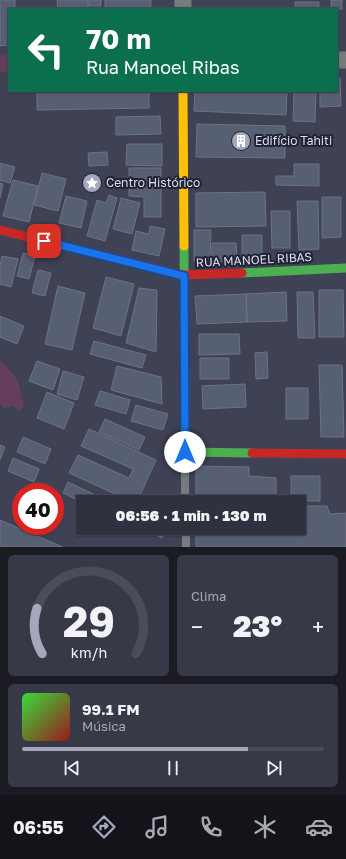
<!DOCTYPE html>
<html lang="pt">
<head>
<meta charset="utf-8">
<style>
	:root { --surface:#2f313f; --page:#373946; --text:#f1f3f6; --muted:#a7a9b0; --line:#4a4c59; --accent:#a5a8bd }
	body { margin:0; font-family:"Golos Text",sans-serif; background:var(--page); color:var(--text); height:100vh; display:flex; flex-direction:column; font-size:15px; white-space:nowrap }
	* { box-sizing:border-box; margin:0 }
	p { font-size:13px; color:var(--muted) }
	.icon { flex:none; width:22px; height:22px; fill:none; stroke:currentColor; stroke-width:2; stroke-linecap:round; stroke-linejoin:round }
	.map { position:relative; height:547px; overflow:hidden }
	.details { display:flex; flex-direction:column; gap:8px; padding:8px; background:#1a1b23; flex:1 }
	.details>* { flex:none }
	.guide { position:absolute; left:8px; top:8px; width:330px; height:84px; border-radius:0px; box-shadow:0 1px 3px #0004,0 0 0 1px var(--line); background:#0b6e4f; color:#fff; overflow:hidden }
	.speed { position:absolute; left:12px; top:483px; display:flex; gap:8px; font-size:20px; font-weight:700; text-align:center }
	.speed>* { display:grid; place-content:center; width:52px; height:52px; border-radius:50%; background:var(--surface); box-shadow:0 1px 3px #0004,0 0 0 1px var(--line); line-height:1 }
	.speed .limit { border:6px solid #d22; background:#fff; color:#111 }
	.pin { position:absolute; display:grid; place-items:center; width:34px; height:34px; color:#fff; margin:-17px; border-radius:8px; box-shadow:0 2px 6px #0006 }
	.me { position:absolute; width:44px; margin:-22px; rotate:0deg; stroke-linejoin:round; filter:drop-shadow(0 0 3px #0008) }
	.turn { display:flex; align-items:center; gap:14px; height:84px; padding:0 12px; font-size:18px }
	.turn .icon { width:52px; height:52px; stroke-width:2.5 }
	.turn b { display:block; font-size:28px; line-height:34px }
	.big { font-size:30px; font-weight:800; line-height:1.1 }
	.details .tile { flex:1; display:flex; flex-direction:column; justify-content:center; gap:6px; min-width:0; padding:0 14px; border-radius:6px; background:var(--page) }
	.details .dial { align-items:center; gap:0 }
	.dial svg { height:104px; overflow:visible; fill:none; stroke:var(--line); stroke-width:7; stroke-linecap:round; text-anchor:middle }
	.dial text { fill:var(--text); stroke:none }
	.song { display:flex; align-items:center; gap:12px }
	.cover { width:48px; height:48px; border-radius:6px; background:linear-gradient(135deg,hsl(120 70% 55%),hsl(0 70% 35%)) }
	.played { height:4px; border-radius:2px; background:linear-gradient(90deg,var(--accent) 75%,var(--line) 75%) }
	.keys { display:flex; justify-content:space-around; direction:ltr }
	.heat { display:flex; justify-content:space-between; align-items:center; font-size:22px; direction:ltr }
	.details .tiles { flex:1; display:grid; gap:8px; grid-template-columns:1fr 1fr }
	.tile:last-child { grid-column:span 2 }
	.trip { position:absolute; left:76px; top:495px; width:230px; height:40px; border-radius:0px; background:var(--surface); box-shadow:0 1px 3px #0004,0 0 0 1px var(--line); font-weight:800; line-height:40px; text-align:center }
	.tab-bar { display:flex; height:64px; justify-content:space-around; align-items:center; background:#131419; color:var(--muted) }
	.tab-bar .icon { width:28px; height:28px }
	.tab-bar .current { color:var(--accent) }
	.tab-bar b { font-size:18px; color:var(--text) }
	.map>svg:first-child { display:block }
	.green { fill:#643e5b }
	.building { fill:#575f73; stroke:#6e7383 }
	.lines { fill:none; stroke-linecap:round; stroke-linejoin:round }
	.lane { stroke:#767c7c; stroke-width:8 }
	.street { stroke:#767c7c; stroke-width:17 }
	.fast { stroke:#4caf50; stroke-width:9 }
	.slow { stroke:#ffc107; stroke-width:9 }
	.jam { stroke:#c62828; stroke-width:9 }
	.route-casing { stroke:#114b97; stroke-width:10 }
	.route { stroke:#1a73e8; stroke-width:7 }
	.labels { text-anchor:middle; stroke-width:4; stroke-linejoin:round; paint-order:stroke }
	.poi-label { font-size:12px; fill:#dcdff6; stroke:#212233; text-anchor:start }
	.street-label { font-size:12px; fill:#dcdff6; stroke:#212233 }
</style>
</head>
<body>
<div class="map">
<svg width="346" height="547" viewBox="0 0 346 547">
	<rect width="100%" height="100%" fill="#3f4154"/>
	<path class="green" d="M 9,54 L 9,72 L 0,72 L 0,55 Z
		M 0,360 L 18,380 L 24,407 L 19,411 L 12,406 L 4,408 L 0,404 Z"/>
	<path class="building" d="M 0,0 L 15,0 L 15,9 L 9,9 L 9,45 L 0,46 Z
		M 57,0 L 88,0 L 88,9 L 58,9 Z
		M 89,0 L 101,0 L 101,6 L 89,6 Z
		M 105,0 L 151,0 L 151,7 L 105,8 Z
		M 331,0 L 342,0 L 342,9 L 331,9 Z
		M 295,2 L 319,2 L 319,9 L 295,9 Z
		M 337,78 L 340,78 L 341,106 L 320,107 L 320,91 L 337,91 Z
		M 149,91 L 149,108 L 37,110 L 37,92 Z
		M 195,91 L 287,91 L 286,115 L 194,111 Z
		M 294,91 L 316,91 L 315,122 L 293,121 Z
		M 160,116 L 161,134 L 116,135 L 116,117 Z
		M 197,124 L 285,126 L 285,158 L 196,157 Z
		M 127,144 L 162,144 L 162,166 L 126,165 Z
		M 107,152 L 108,165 L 89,166 L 88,153 Z
		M 0,163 L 15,167 L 10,183 L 0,180 Z
		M 294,164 L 319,164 L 319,186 L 276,185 L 276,176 L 294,176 Z
		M 129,168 L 161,168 L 161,217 L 144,217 L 144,197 L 129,196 Z
		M 42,173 L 66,179 L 58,211 L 34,205 Z
		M 13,180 L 38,186 L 29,222 L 3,216 Z
		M 0,183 L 3,184 L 0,198 Z
		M 265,192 L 266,226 L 196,227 L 196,193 Z
		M 109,195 L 117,198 L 105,241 L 87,236 L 97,200 L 106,203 Z
		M 66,196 L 87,201 L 81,228 L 59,223 Z
		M 322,197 L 341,197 L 341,237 L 322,238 Z
		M 121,198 L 140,203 L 132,234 L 113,229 Z
		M 297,201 L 318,201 L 319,249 L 299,250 Z
		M 271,211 L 290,211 L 290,248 L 272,248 Z
		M 150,226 L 165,229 L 159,256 L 132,250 L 136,231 L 149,234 Z
		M 194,230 L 211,230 L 210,261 L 194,261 Z
		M 242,235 L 262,235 L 262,255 L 242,255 Z
		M 212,243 L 236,243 L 237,261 L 212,262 Z
		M 23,253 L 35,256 L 29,279 L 17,276 Z
		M 2,256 L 18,259 L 11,287 L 0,284 L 0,266 Z
		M 38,270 L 51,273 L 45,296 L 32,293 Z
		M 106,277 L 134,284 L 121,336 L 93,328 Z
		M 58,286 L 85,293 L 72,350 L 45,344 Z
		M 139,288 L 157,290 L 156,352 L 126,343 Z
		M 319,290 L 343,290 L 344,337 L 319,337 Z
		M 286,292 L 287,321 L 247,322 L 246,294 Z
		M 297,292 L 313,292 L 315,338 L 298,338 Z
		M 246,294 L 247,322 L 197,324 L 195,296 Z
		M 0,316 L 24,326 L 17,344 L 0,337 Z
		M 199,334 L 239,334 L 240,354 L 199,355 Z
		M 94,341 L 146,355 L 142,368 L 90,354 Z
		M 267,352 L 268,378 L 256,379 L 255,353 Z
		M 200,358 L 229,358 L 229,379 L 200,379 Z
		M 37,361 L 60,369 L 53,390 L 29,381 Z
		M 319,365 L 342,365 L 344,437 L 321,437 Z
		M 117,366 L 161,377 L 162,404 L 111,390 Z
		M 63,371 L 84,377 L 77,400 L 57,394 Z
		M 245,384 L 246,407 L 203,409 L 202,386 Z
		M 286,388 L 308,388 L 308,419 L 286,419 Z
		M 100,391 L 130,400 L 126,414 L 95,405 Z
		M 47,392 L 74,403 L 64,429 L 37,418 Z
		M 136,405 L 168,414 L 163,430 L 131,421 Z
		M 105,419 L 145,437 L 139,450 L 99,432 Z
		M 89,429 L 156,460 L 137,502 L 133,502 L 69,473 L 78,455 L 129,478 L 133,469 L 81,446 Z
		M 23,437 L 51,449 L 45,464 L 17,452 Z
		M 0,445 L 5,447 L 0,460 Z
		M 13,458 L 39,469 L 34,482 L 8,471 Z
		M 196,466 L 249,467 L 249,476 L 276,478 L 276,502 L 196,502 Z
		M 291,476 L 320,476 L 320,501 L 291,501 Z
		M 68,482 L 110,502 L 83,503 L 63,493 Z
		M 299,506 L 327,506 L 330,514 L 346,513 L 346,547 L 196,547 L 196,528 L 299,528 Z
		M 0,520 L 63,547 L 0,547 Z
		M 141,528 L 163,528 L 166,530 L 162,538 Z"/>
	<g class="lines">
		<path class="lane" d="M 185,453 L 185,502
			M 186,528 L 186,547"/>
		<path class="street" d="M 183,0 L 183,9
			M 337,60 L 346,60"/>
		<path class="fast" d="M 184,246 L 185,452 L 252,453
			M 242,273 L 346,268"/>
		<path class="slow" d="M 183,91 L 184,246"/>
		<path class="jam" d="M 0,230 L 184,275 L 242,273
			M 252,453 L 346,454"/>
	</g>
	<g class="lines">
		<g class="route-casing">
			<path id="route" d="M 44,241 L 184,276 L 185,452"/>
		</g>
		<use href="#route" class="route"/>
	</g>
	<defs>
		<g id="building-disc" transform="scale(1)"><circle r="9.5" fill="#a5a8bd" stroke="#212233"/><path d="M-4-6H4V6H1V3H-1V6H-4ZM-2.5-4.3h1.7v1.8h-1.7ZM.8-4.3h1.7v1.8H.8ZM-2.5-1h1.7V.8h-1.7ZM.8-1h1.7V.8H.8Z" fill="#fff"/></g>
		<g id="sight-disc" transform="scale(1)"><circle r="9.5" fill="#a5a8bd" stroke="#212233"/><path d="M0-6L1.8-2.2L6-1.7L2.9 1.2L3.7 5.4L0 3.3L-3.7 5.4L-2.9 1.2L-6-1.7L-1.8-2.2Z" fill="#fff"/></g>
	</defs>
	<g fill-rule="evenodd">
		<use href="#building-disc" x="241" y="141"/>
		<use href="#sight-disc" x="92" y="183"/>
	</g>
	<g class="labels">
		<g class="poi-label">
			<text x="255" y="145">Edifício Tahiti</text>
			<text x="106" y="187">Centro Histórico</text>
		</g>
		<g class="street-label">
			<text transform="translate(254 260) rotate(-3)" y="4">RUA MANOEL RIBAS</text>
		</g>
	</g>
</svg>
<div class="speed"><div class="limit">40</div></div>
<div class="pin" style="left:44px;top:241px;background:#d93025"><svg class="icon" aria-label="arrive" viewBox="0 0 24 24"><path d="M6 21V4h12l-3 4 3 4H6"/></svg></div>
<svg class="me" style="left:185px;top:452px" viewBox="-20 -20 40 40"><circle r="19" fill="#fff"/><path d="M0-13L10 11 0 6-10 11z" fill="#1a73e8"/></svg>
<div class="trip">06:56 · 1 min · 130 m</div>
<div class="guide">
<div class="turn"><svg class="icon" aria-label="left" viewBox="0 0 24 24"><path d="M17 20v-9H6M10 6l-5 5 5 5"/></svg><div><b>70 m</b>Rua Manoel Ribas</div></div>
</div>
</div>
<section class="details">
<div class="tiles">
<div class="tile dial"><svg viewBox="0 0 100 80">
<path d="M14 69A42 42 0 1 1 86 69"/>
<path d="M14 69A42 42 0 0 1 10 34" stroke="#a5a8bd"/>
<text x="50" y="56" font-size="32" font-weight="700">29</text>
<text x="50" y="72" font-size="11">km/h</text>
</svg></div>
<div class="tile"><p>Clima</p>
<div class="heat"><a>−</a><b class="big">23°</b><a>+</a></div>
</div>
<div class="tile">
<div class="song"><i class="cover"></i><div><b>99.1 FM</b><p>Música</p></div></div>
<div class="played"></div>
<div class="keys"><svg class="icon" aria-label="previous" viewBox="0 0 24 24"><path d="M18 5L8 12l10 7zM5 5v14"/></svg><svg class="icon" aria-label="pause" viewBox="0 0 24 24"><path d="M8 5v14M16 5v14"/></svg><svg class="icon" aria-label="next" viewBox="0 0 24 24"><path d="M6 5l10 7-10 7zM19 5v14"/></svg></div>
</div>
</div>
</section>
<nav class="tab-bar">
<b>06:55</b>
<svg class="icon current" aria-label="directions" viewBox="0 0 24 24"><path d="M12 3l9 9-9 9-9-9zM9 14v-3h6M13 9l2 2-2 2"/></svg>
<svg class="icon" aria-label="music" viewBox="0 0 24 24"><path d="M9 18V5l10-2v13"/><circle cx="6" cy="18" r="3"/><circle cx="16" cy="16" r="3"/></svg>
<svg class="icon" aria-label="phone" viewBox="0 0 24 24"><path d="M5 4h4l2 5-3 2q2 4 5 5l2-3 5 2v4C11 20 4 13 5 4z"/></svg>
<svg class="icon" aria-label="climate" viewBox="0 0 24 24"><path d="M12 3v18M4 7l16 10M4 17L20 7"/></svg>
<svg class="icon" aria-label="car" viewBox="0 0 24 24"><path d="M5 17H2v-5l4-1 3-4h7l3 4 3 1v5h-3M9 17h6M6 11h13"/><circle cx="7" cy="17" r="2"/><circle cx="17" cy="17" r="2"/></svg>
</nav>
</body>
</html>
